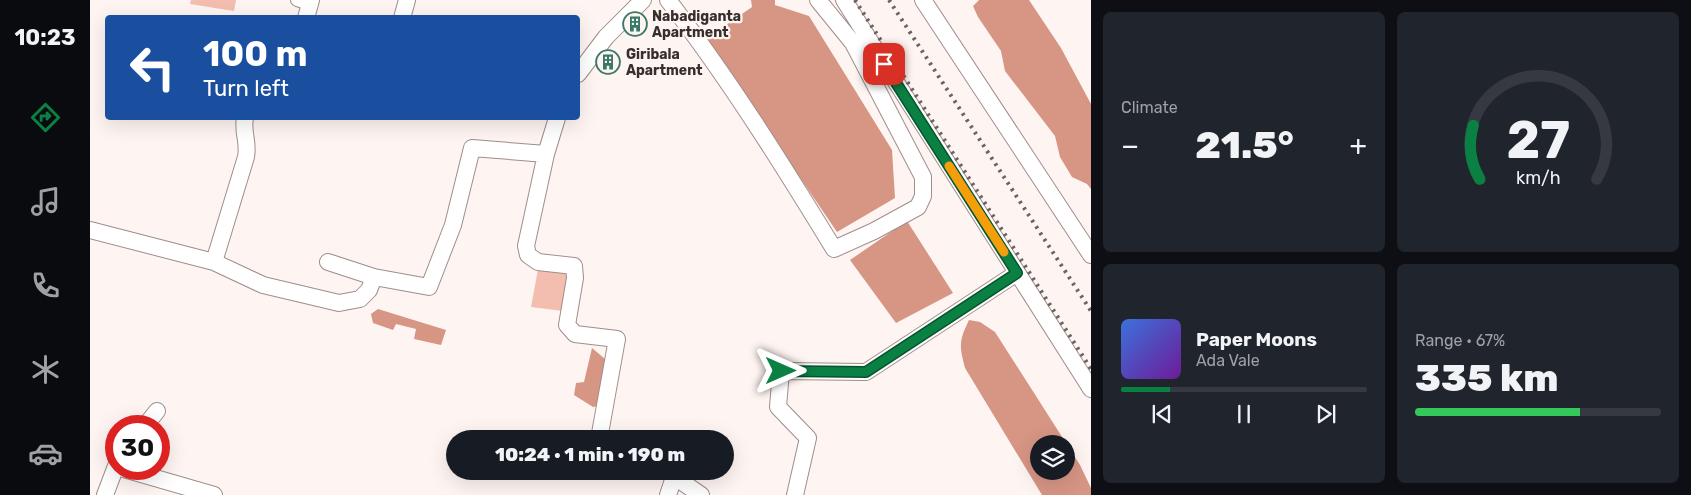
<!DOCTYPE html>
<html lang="en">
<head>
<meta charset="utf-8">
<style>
	:root { --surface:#171b24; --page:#20242c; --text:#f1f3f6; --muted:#9ea1a6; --line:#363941; --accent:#0b8043 }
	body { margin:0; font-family:Rubik,sans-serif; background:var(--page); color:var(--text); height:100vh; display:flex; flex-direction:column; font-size:19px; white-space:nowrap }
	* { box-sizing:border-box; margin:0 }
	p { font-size:16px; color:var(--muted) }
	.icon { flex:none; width:28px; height:28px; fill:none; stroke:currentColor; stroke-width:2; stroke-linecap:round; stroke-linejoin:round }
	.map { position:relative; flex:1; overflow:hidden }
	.sheet { display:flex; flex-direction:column; gap:12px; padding:12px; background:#0d0f14; width:600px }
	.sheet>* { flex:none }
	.hud { position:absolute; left:15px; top:15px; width:475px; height:105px; border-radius:5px; box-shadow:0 5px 20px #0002; background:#1a4fa0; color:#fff; overflow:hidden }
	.tools { position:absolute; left:940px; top:435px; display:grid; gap:10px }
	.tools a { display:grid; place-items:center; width:45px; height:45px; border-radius:50%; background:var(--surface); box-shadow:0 5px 20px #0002; font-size:25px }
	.speed { position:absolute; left:15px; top:415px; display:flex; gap:10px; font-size:25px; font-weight:700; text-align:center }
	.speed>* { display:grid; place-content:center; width:65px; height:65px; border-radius:50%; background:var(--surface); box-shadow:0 5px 20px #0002; line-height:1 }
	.speed .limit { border:8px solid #d22; background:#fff; color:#111 }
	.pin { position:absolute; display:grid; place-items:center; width:42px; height:42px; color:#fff; margin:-21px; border-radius:10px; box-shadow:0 2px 8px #0006 }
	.me { position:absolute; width:55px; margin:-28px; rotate:90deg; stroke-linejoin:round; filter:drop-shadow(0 0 4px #0008) }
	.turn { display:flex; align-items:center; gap:18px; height:105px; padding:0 15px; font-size:22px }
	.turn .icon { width:65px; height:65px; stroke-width:2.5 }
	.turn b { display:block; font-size:35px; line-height:42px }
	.big { font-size:38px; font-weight:800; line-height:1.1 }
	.sheet .card { flex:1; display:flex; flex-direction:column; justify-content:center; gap:8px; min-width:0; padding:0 18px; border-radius:8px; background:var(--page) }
	.sheet .dial { align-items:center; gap:0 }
	.dial svg { height:130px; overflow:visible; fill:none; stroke:var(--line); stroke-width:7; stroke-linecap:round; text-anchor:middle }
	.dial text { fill:var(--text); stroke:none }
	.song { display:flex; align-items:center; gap:15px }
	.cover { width:60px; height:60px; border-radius:8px; background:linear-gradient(135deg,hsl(220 70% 55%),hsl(280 70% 35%)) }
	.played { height:5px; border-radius:2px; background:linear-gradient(90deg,var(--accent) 20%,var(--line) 20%) }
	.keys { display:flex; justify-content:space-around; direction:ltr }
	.heat { display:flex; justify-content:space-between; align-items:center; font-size:28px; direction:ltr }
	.charge { height:8px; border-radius:4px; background:linear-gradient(90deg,#34c759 67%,var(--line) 0) }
	.sheet .tiles { flex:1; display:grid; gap:12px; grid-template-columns:repeat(2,1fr) }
	.trip { position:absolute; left:356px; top:430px; width:288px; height:50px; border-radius:25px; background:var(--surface); box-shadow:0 5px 20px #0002; font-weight:800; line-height:50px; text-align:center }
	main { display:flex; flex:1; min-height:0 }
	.dock { display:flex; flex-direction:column; width:90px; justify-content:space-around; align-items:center; background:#090b0e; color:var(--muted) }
	.dock .icon { width:35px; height:35px }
	.dock .current { color:var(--accent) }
	.dock b { font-size:22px; color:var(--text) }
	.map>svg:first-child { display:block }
	.green { fill:#f3beaf }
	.water { fill:#d79584; fill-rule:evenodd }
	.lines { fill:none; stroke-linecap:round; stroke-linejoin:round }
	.pedestrian-casing { stroke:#9e8e8a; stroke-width:14 }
	.minor-casing { stroke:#9e8e8a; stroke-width:18 }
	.pedestrian { stroke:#fff; stroke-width:12 }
	.minor { stroke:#fff; stroke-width:16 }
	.rail { stroke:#6b6361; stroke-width:4; stroke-dasharray:2.5 5; stroke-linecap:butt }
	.route-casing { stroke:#07532c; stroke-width:12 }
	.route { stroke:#0b8043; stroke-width:9 }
	.slow { stroke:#f59e0b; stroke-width:9 }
	.labels { text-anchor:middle; stroke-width:4.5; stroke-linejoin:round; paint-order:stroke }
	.poi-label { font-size:14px; font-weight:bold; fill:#362f2d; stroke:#fef4f1; text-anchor:start }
</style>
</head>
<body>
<main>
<nav class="dock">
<b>10:23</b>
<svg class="icon current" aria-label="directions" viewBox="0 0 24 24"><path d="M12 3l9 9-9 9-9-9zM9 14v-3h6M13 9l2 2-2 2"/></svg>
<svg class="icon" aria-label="music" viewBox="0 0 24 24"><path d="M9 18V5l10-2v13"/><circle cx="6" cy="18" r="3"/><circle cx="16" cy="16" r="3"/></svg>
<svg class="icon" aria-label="phone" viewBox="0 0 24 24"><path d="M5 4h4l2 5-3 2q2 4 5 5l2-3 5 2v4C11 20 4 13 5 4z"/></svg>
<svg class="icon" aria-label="climate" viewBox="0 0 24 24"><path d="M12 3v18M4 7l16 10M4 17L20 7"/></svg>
<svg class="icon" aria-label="car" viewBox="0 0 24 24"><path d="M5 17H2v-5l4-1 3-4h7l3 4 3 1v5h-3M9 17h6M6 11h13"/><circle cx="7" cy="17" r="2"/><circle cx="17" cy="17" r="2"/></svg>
</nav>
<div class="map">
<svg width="1001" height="495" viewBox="0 0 1001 495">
	<rect width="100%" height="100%" fill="#fef4f1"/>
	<path class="green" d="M 101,0 L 146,0 L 144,11 L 100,4 Z
		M 449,264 L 482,268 L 481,312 L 441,307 Z"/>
	<path class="water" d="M 661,0 L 685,0 L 685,5 L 719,16 L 802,150 L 805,198 L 747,232 L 616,39 L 662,7 Z
		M 889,0 L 939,0 L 971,48 L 1001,104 L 1001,189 L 997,184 L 982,177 L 970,157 L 965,136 L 915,71 L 911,51 L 888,17 L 883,6 Z
		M 817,221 L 863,293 L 806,323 L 760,260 Z
		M 288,309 L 356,330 L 351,345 L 324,339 L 326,329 L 306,324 L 303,330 L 283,323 L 281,314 Z
		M 879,320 L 890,322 L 905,332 L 990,465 L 1001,488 L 1001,495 L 952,495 L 875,368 C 869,345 869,341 879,320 ZM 949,444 L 976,444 L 976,471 L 949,471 Z
		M 502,348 L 521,364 L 512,405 L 503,407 L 484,395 L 486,383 L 494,382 Z"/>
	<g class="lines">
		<g class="pedestrian-casing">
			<path id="pedestrian" d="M 207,0 L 220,4"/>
		</g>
		<g class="minor-casing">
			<path id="minor" d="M 578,0 C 639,79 692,164 744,249 L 784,231 L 828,207 L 833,196 L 833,177 L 763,43 L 728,0
				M 754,0 L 1001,389
				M 833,0 L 1001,255
				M 216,18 L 221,0
				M 312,18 L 317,0
				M 488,74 L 516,37 L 553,0
				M 456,154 L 436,246 L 438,255 L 448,262 L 484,266 L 485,278 L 477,325 L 485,334 L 527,339 L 509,439
				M 0,230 L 124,262 L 173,285 L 249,303 L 270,299 L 279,290 L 284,277
				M 124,262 L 156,157 C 159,141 152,133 155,118
				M 238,262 L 284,277 L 339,287 L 363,225 L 382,148 L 456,154 L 467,118
				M 55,426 L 67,411
				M 34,469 L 124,495
				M 576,471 L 611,495
				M 15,495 L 26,466
				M 578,495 L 584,477
				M 705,495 L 718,438 L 688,407 L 691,371 L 776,372 L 927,273"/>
		</g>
		<use href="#pedestrian" class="pedestrian"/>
		<use href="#minor" class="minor"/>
		<path class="rail" d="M 765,0 L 1001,369
			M 799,0 L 1001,311"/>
	</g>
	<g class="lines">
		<g class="route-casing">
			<path id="route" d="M 691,371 L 776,372 L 927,273 L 794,64"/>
		</g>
		<use href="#route" class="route"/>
		<path class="slow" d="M 859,166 L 914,252"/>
	</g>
	<defs>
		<g id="building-ring" transform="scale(1.25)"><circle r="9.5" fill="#fef4f1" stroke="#3a7967" stroke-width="1.5"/><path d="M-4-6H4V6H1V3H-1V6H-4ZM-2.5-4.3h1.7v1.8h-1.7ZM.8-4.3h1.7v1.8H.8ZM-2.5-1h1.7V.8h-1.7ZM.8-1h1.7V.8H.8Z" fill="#3a7967"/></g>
	</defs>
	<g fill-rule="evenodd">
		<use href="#building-ring" x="545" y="24"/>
		<use href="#building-ring" x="518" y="62"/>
	</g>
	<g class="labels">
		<g class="poi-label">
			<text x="562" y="21">Nabadiganta<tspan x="562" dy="16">Apartment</tspan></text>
			<text x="536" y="59">Giribala<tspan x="536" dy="16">Apartment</tspan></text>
		</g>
	</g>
</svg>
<div class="tools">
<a><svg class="icon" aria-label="layers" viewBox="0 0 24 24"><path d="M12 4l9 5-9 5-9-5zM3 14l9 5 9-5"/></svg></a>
</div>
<div class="speed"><div class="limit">30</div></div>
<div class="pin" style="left:794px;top:64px;background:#d93025"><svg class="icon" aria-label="arrive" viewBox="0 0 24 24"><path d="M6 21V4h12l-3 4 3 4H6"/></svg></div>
<svg class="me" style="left:691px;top:371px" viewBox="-20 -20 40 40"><path d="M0-17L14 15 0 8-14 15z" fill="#0b8043" stroke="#fff" stroke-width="4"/></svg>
<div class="trip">10:24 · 1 min · 190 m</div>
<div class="hud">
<div class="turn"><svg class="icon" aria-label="left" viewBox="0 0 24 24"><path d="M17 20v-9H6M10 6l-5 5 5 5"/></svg><div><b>100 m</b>Turn left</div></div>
</div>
</div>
<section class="sheet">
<div class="tiles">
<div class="card"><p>Climate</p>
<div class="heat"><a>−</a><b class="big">21.5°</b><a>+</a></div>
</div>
<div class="card dial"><svg viewBox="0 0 100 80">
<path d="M14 69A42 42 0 1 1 86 69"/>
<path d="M14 69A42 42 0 0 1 10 36" stroke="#0b8043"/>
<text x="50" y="56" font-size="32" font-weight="700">27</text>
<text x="50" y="72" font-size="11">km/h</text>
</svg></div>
<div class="card">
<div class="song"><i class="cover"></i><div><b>Paper Moons</b><p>Ada Vale</p></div></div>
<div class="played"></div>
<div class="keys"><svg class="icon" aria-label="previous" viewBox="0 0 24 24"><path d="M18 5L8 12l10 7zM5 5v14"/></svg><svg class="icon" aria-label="pause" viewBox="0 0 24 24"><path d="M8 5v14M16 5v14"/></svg><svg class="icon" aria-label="next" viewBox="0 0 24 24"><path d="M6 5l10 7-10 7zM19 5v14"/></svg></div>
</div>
<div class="card"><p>Range · 67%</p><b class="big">335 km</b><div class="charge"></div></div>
</div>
</section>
</main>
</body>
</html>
